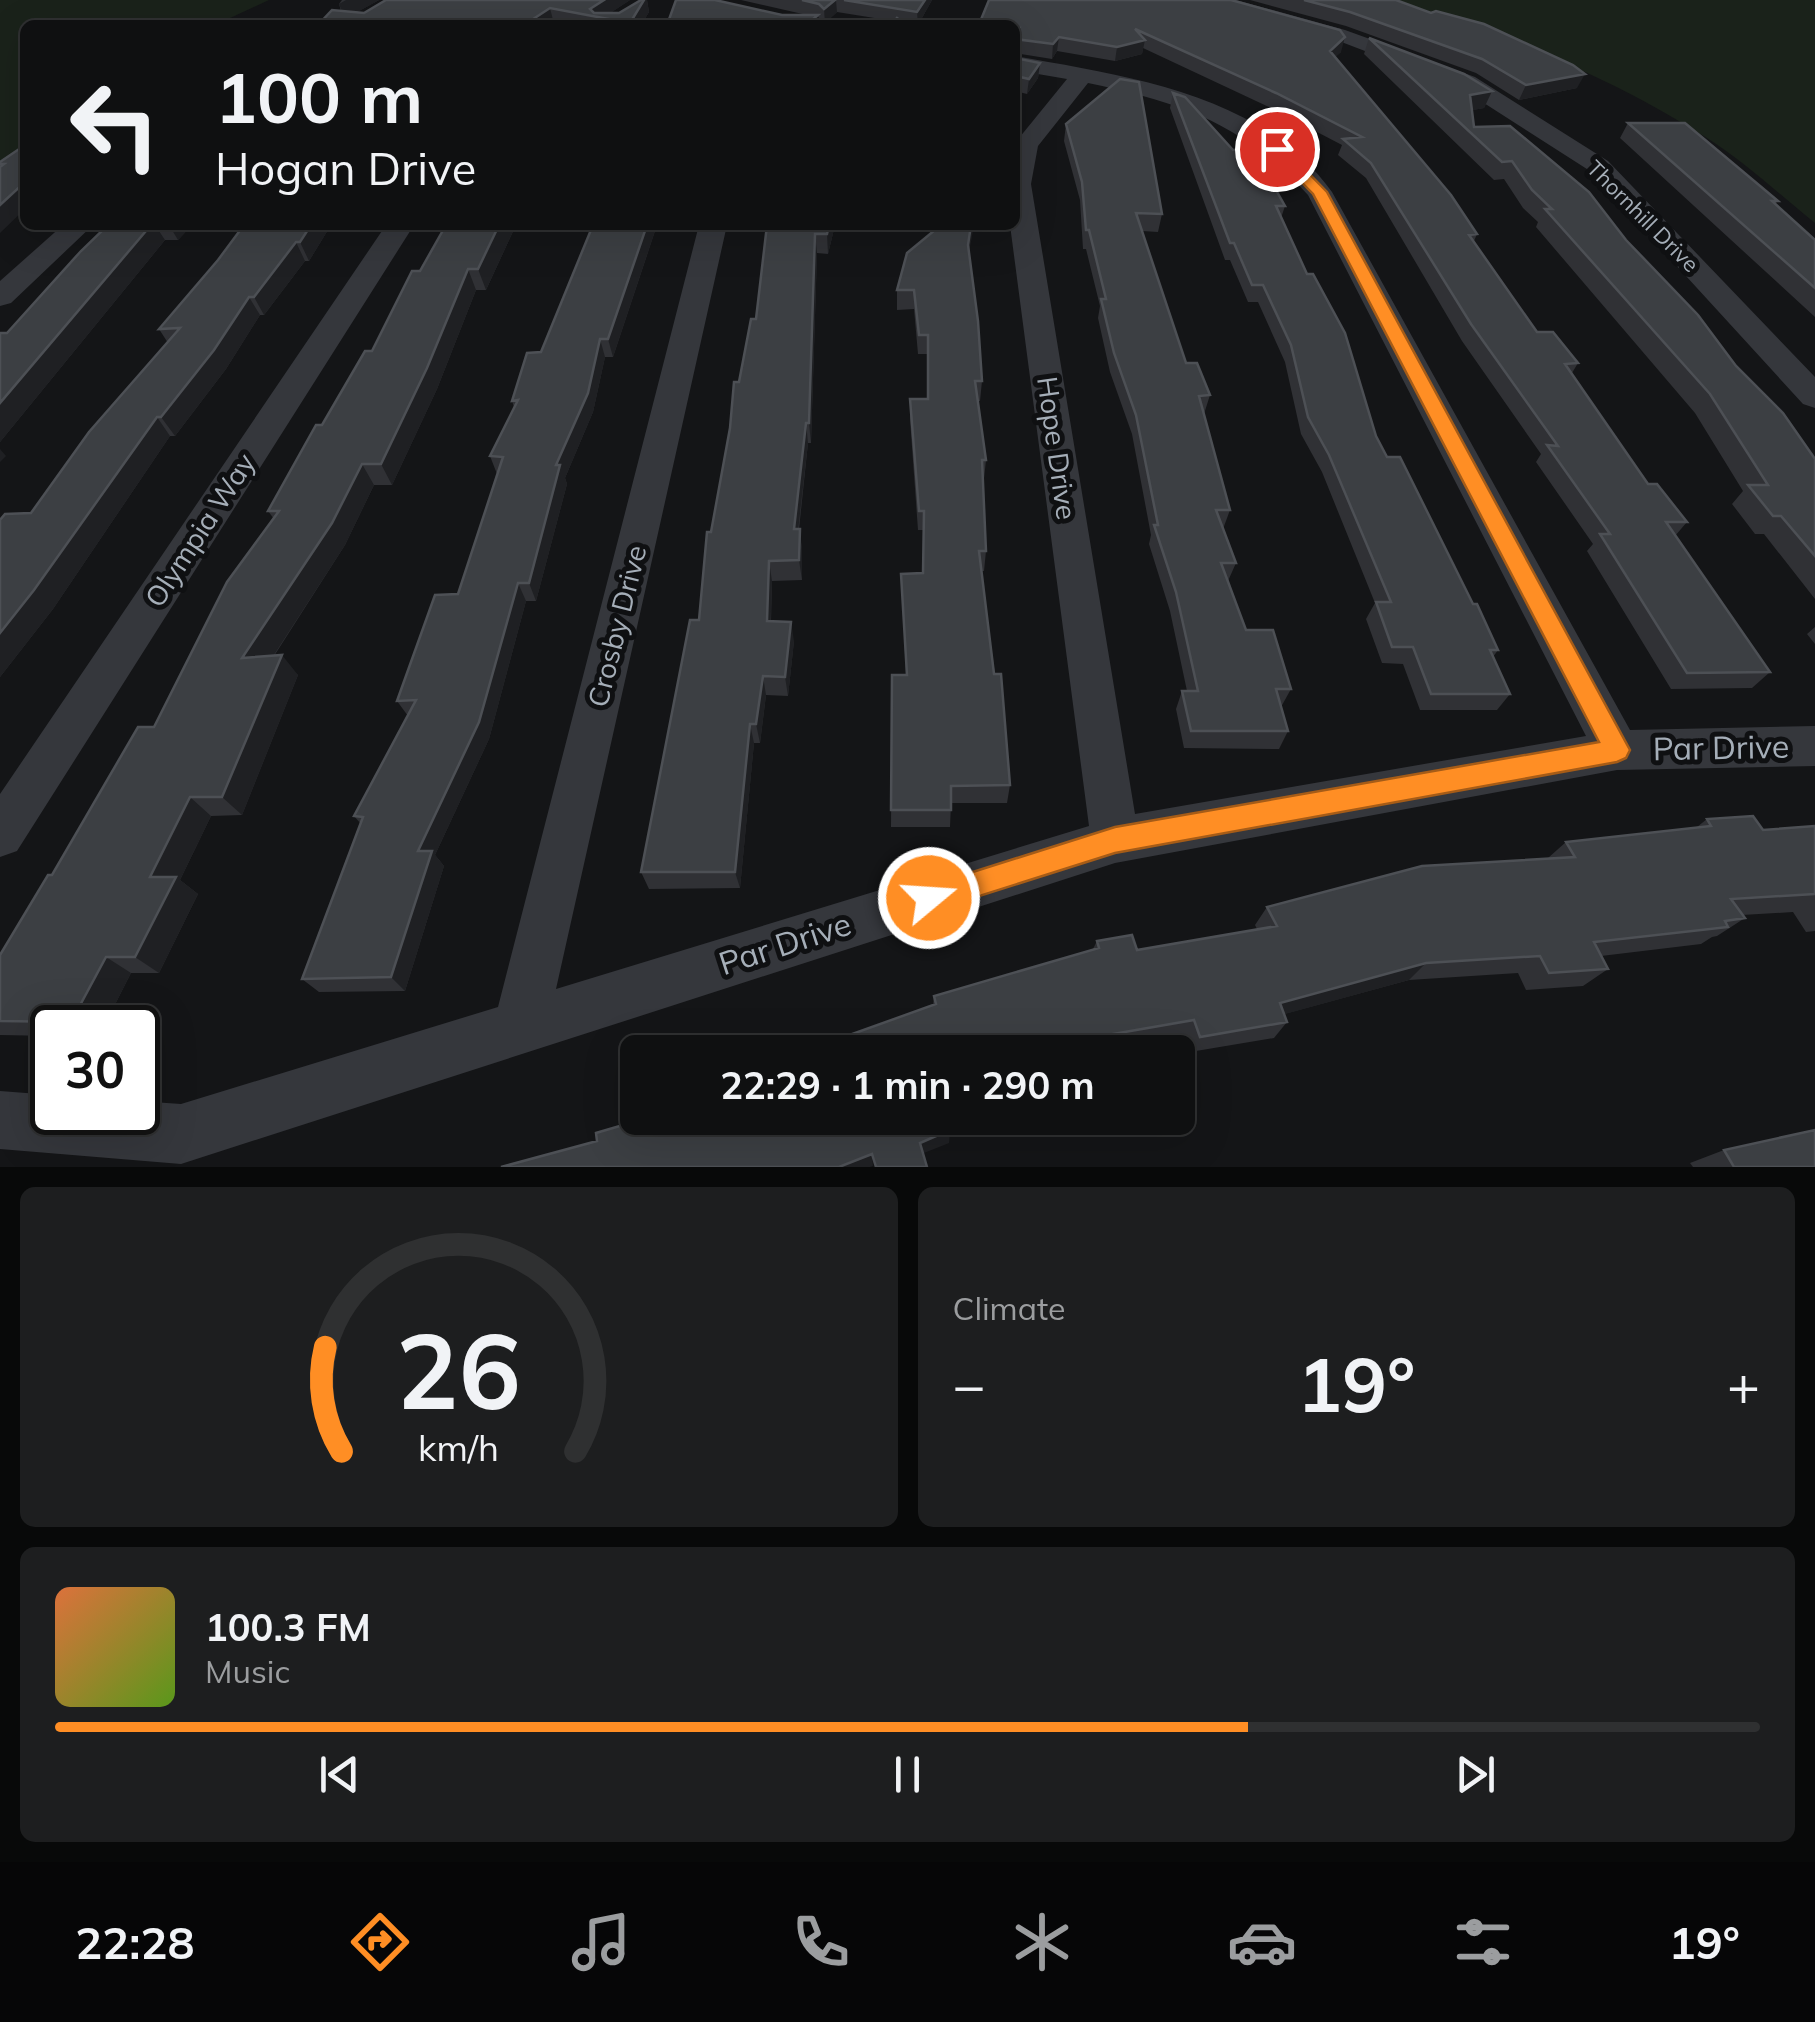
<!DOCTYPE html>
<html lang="en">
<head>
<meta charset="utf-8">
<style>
	:root { --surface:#0f1011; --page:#1d1e1f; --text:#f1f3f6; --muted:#9b9d9f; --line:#2f3031; --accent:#ff8e24 }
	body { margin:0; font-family:Mulish,sans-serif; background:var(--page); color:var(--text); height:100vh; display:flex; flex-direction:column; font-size:38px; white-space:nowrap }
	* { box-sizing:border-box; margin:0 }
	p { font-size:32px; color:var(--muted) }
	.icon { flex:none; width:55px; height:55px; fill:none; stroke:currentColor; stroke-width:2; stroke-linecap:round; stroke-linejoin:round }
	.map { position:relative; height:1167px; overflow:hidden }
	.panel { display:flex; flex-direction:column; gap:20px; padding:20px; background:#080909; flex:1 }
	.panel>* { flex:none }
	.top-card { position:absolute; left:20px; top:20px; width:1000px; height:210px; border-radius:15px; box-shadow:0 10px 40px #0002,0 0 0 2px var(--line); background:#0f1011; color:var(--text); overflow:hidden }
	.speed { position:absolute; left:30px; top:1005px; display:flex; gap:20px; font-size:50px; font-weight:700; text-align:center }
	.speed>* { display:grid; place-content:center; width:130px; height:130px; border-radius:50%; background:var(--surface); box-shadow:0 10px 40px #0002,0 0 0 2px var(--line); line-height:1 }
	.speed .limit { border:5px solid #111; border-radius:15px; background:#fff; color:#111 }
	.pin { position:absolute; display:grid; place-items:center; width:85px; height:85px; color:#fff; margin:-42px; border:5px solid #fff; border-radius:50%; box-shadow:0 2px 10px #0007 }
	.me { position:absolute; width:110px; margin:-55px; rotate:72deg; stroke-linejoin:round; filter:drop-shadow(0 0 8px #0008) }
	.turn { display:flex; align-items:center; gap:35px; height:210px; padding:0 30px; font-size:45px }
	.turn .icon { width:130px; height:130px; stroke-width:2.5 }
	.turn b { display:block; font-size:70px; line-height:85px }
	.big { font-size:75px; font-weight:700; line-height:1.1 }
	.panel .tile { flex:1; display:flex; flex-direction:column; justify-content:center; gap:15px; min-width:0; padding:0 35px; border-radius:15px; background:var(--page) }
	.panel .dial { align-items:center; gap:0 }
	.dial svg { height:260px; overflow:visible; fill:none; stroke:var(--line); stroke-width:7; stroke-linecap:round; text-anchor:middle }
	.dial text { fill:var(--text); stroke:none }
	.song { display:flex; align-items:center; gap:30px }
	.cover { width:120px; height:120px; border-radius:15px; background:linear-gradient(135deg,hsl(20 70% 55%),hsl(90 70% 35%)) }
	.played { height:10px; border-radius:5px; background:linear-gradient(90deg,var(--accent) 70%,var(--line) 70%) }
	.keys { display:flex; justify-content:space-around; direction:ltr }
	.heat { display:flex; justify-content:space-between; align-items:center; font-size:55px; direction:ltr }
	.panel .tiles { flex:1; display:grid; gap:20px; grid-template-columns:1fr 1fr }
	.tile:last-child { grid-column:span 2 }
	.trip { position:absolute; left:620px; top:1035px; width:575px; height:100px; border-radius:15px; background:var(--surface); box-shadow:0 10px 40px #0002,0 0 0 2px var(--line); font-weight:700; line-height:100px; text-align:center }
	.tabs { display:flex; height:160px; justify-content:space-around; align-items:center; background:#060607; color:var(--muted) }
	.tabs .icon { width:70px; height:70px }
	.tabs .active { color:var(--accent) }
	.tabs b { font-size:45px; color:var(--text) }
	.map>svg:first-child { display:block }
	.green { fill:#1a221a }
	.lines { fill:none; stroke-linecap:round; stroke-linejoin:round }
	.street { fill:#35373c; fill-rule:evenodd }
	.wall { fill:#303135 }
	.shaded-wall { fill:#1f2023 }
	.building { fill:#3c3f43; stroke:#4d5055; stroke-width:2.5 }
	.route { fill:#ff8e24; stroke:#a65c17; stroke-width:2.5 }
	.labels { text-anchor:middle; stroke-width:10; stroke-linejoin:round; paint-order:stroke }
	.far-street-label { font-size:22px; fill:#a5aeb8; stroke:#0f1012 }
	.street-label { font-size:28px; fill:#a5aeb8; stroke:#0f1012 }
	.near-street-label { font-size:32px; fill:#a5aeb8; stroke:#0f1012 }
</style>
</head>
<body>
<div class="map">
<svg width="1815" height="1167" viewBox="0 0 1815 1167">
	<rect width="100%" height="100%" fill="#141517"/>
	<path class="green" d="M 0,0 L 269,0 L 215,25 L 25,25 L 25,144 L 0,163 Z
		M 1394,0 L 1815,0 L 1815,223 C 1780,195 1745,162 1707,138 C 1609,76 1505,34 1394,0 Z"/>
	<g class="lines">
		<path class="street" d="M 1204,0 L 1236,0 L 1345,30 L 1475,77 L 1608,161 L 1815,377 L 1815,408 L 1803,404 L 1590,171 L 1459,87 L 1331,38 L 1207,4 Z
			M 1015,56 C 1126,76 1261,93 1332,192 L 1630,730 L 1815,726 L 1815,766 L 1617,770 L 1115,863 L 181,1164 L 0,1149 L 0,1091 L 52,1095 L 52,1112 L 138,1112 L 138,1101 L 181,1104 L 498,1007 L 699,225 L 727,225 L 556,989 L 1089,826 L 1010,225 L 1015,225 L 1015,143 L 1067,79 L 1015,70 ZM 1088,83 C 1183,103 1241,123 1308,195 L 1586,736 L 1135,814 L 1031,184 L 1038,146 Z
			M 63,225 L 93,225 L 11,303 L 0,306 L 0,281 Z
			M 386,225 L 414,225 L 17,851 L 0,857 L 0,794 Z"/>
	</g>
	<path class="wall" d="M 342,0 L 379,0 L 357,12 L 364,13 L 630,0 L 610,13 L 619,13 L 641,0 L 647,0 L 649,12 L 641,25 L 318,25 L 341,11 L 339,4 Z
		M 741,0 L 932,0 L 918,25 L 837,12 L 825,23 L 818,17 L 818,25 L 667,25 L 782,15 L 807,15 Z
		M 989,0 L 1341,52 L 1335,57 L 1477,234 L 1474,241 L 1537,332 L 1578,363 L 1572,373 L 1648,484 L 1687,522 L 1675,536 L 1770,672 L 1752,688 L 1671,689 L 1587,551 L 1593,544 L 1536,462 L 1541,454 L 1462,341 L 1366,178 L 1338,155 L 1342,145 L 1271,108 L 1143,48 L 1142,54 L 1115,61 L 1057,51 L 1052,59 L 1015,53 L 1015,25 L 980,25 Z
		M 1250,0 L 1396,0 L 1577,88 L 1519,100 L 1476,73 L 1346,26 Z
		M 1369,38 L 1492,91 L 1484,108 L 1472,110 L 1474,127 L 1626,240 L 1815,459 L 1815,599 L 1764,534 L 1755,534 L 1732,504 L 1743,491 L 1695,413 L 1536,227 L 1538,222 L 1523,208 L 1504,179 L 1494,180 L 1364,54 Z
		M 1015,58 L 1040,63 L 1038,78 L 1027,94 L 1019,92 L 1015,97 Z
		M 1173,93 L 1285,206 L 1281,218 L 1376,436 L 1498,650 L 1493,657 L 1510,694 L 1497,710 L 1420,710 L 1403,664 L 1382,663 L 1366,619 L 1375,603 L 1322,472 L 1301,434 L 1285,362 L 1258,302 L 1248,302 L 1230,260 L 1225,260 L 1170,108 Z
		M 1628,123 L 1778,201 L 1775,204 L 1815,240 L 1815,317 L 1620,138 Z
		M 1066,124 L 1162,214 L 1158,232 L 1142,231 L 1186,363 L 1210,395 L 1204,414 L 1230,510 L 1223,529 L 1236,563 L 1228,581 L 1246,630 L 1291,689 L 1281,707 L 1288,731 L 1279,749 L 1184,748 L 1176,709 L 1182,691 L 1187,691 L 1170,611 L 1149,544 L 1151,535 L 1132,434 L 1110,372 L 1098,318 L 1100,306 L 1086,249 L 1083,249 L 1080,200 L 1064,141 Z
		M 108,225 L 192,225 L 178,240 L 165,240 L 0,442 L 0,333 L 7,333 Z
		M 331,225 L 309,261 L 305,261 L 264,315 L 260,315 L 226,369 L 175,436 L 170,436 L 53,609 L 0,677 L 0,520 L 31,513 L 168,343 L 159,329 L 218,260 Z
		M 446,225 L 516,225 L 486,290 L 476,290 L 437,389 L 392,485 L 374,485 L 345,545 L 274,656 L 298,675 L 242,815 L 211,816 L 180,880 L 198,894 L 159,973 L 131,973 L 103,1028 L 52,1028 L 52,1036 L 0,1035 L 0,955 L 52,875 L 154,727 L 274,519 L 268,511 L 322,425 L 372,351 L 420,271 Z
		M 593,225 L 657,225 L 613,357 L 605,357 L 593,412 L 565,478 L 567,484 L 536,601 L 526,601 L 489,739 L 435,855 L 444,866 L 405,991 L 319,992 L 302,979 L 361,824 L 354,816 L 408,716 L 397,701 L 458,594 L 497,474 L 490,456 L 514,407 L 512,401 L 541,352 Z
		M 767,225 L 835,225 L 828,254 L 817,253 L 811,443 L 808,443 L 799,529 L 802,549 L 802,580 L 772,581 L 771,621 L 794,641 L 788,696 L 766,695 L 760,743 L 754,743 L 740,888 L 649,889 L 641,872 L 699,620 L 711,532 L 739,382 L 756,319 Z
		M 969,253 L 982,381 L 980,401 L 978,401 L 986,460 L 984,479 L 982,479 L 986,551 L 984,571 L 981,571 L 1010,785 L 1007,803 L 951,803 L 950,827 L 891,827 L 892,675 L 906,675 L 901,574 L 923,573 L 923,530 L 918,530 L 910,419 L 910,399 L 928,399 L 928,354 L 918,354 L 914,309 L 897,310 L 897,290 Z
		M 1815,627 L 1815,644 L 1807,634 Z
		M 1707,819 L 1763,830 L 1815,826 L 1815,931 L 1806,932 L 1793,912 L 1742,915 L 1745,918 L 1717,936 L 1712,937 L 1701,944 L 1601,956 L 1608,969 L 1583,986 L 1526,990 L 1518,973 L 1409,980 L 1284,1014 L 1287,1022 L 1274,1038 L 1190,1052 L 1184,1035 L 1101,1050 L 933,1005 L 934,996 L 1093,949 L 1097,941 L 1137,950 L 1257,929 L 1255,925 L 1267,907 L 1548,858 L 1566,842 L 1697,827 Z
		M 1724,1150 L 1815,1167 L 1693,1167 L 1690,1163 Z"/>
	<path class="shaded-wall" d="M 346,0 L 379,0 L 345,19 L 339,4 Z
		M 604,0 L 630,0 L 603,18 L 591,16 L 590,9 Z
		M 644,0 L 647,0 L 649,12 L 641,25 L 630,25 Z
		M 835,0 L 836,0 L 837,12 L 825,23 L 824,9 Z
		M 925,0 L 932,0 L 918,25 L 917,12 Z
		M 550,8 L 554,24 L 552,25 L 524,25 Z
		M 818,15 L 818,25 L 806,25 Z
		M 1059,37 L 1057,51 L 1052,59 L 1053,44 Z
		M 1345,37 L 1341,52 L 1326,66 L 1330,51 Z
		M 1145,40 L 1142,54 L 1115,61 L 1117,47 Z
		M 1040,63 L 1038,78 L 1027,94 L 1029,79 Z
		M 1585,74 L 1577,88 L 1519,100 L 1526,85 Z
		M 1020,77 L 1019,92 L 1015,97 L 1015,84 Z
		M 1492,91 L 1484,108 L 1463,112 L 1470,95 Z
		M 25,182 L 25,209 L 0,233 L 0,205 Z
		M 151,225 L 155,225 L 165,240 L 0,442 L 0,403 Z
		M 169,225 L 192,225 L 178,240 Z
		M 311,225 L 331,225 L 309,261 L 300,242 Z
		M 499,225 L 516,225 L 486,290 L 478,269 Z
		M 647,225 L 657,225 L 613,357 L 608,339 Z
		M 829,225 L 835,225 L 828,254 L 827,234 Z
		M 971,225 L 974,225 L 967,264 L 968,245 Z
		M 815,234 L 817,253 L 811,443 L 809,423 Z
		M 296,242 L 305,261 L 264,315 L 254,297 Z
		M 468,269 L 476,290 L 437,389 L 392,485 L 381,464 Z
		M 249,297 L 260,315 L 226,369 L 175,436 L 161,417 Z
		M 600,339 L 605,357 L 593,412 L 565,478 L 567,484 L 536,601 L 529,583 L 556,465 Z
		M 157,417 L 170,436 L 53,609 L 0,677 L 0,633 Z
		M 806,423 L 808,443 L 796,549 L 794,529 Z
		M 0,449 L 6,456 L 0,462 Z
		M 362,464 L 374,485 L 345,545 L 259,678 L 242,658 Z
		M 800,529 L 802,549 L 802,580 L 799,560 Z
		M 769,561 L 772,581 L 770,641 L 767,621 Z
		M 518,583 L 526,601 L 489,739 L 435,855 L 444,866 L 405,991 L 391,977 L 418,851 Z
		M 791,622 L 794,641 L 788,696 L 785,677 Z
		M 282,655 L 298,675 L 242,815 L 222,797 Z
		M 763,676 L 766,695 L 760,743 L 756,724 Z
		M 750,724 L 754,743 L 740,888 L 735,872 Z
		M 190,797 L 211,816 L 180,880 L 198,894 L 159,973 L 135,957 L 150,877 Z
		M 106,957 L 131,973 L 103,1028 L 81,1028 L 71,1022 Z
		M 1426,963 L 1409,980 L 1267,1019 L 1280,1003 Z
		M 957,1118 L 996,1118 L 950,1132 L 949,1143 L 919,1155 L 920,1143 L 947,1121 Z
		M 872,1154 L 873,1166 L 870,1167 L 839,1167 Z"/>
	<path class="building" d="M 386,0 L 604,0 L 590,9 L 594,13 L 619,13 L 641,0 L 644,0 L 630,23 L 550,8 L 524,25 L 318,25 L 332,10 L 364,13 Z
		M 676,0 L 715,0 L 782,15 L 818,15 L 806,25 L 667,25 Z
		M 802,0 L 835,0 L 824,9 L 819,4 Z
		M 844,0 L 925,0 L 917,12 Z
		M 989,0 L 1231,0 L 1340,30 L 1345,37 L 1330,51 L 1451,195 L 1477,234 L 1469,235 L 1537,332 L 1553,332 L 1578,363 L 1565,364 L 1648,484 L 1657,484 L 1687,522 L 1666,522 L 1770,672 L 1687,673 L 1600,534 L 1610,534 L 1547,445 L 1558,446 L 1471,324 L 1371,163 L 1343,139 L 1362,137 L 1276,93 L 1135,29 L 1145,40 L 1117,47 L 1059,37 L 1053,44 L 1015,39 L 1015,33 L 1019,28 L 1015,28 L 1015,25 L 1000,25 L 980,22 Z
		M 1304,0 L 1396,0 L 1431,13 L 1436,11 L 1484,24 L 1573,65 L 1585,74 L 1526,85 L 1482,59 L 1350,12 Z
		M 897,18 L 907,25 L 890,25 Z
		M 1369,38 L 1464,74 L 1492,91 L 1470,95 L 1474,127 L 1510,126 L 1589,192 L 1626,240 L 1698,315 L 1736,366 L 1783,413 L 1815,459 L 1815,556 L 1781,516 L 1773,516 L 1748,485 L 1768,485 L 1710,394 L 1545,209 L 1552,209 L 1532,190 L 1512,161 L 1502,162 Z
		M 1015,58 L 1040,63 L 1029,79 L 1020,77 L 1015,84 Z
		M 1120,79 L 1139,82 L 1162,214 L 1136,213 L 1186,363 L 1197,363 L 1210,395 L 1199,396 L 1230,510 L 1216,510 L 1236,563 L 1221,563 L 1246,630 L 1273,630 L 1291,689 L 1276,689 L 1288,731 L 1191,731 L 1182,691 L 1198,691 L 1176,592 L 1154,525 L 1158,525 L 1136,415 L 1114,353 L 1101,299 L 1106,299 L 1089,230 L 1086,230 L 1082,182 L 1066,124 Z
		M 1173,93 L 1185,97 L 1233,150 L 1243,149 L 1268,176 L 1285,206 L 1276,206 L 1307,274 L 1313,274 L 1345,333 L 1376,436 L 1387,457 L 1400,457 L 1473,604 L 1477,604 L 1498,650 L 1490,650 L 1510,694 L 1431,694 L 1413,647 L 1392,647 L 1376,602 L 1391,602 L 1329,455 L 1308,417 L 1291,345 L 1263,285 L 1252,285 L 1234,243 L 1230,243 Z
		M 1628,123 L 1685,123 L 1778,201 L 1772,201 L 1815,240 L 1815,288 Z
		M 25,145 L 25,182 L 0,205 L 0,167 L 4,164 L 0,164 L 0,162 Z
		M 108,225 L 151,225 L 0,403 L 0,333 L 7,333 L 81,251 Z
		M 244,225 L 311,225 L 300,242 L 296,242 L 254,297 L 249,297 L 214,350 L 161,417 L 157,417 L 34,590 L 0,633 L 0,520 L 5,514 L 31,513 L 89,432 L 180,328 L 159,329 L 218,260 Z
		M 446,225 L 499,225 L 478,269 L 468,269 L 427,368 L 381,464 L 362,464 L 332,523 L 242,658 L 282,655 L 222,797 L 190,797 L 150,877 L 176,877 L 135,957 L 106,957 L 71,1022 L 0,1021 L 0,955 L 48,875 L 52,875 L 138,727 L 154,727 L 227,582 L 279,511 L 268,511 L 316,425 L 322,425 L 365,351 L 372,351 L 412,271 L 420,271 Z
		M 593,225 L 647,225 L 608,339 L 600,339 L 588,393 L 556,465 L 560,465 L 529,583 L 518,583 L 479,722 L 418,851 L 432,851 L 391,977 L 302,979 L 363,817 L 354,816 L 416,700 L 397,701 L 435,595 L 458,594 L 503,457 L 490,456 L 518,400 L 512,401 L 527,353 L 541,352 Z
		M 767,225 L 829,225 L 827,234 L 815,234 L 809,423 L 806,423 L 794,529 L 800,529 L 799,560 L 769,561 L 767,621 L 791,622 L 785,677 L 763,676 L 756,724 L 750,724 L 735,872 L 641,872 L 690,620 L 699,620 L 707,532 L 711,532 L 730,428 L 734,382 L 739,382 L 751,319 L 756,319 Z
		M 941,225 L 971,225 L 968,245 L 978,321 L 982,381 L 975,381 L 986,460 L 982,460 L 986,551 L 979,551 L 994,674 L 1001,674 L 1010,785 L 951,786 L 951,810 L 891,810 L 892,675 L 907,675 L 901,574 L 923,573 L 924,511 L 919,511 L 910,399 L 928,399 L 928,335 L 919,335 L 914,290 L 897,290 L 907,253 Z
		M 1753,816 L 1763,830 L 1815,826 L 1815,894 L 1731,899 L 1745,918 L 1725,921 L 1728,927 L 1594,942 L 1608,969 L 1549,973 L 1540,956 L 1426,963 L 1280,1003 L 1287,1022 L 1200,1037 L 1194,1020 L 1096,1037 L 1102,1052 L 802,1052 L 936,1004 L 934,996 L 1099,948 L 1097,941 L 1132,935 L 1137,950 L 1277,926 L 1267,907 L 1422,866 L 1575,857 L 1566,842 L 1711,826 L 1707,819 Z
		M 647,1118 L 957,1118 L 947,1121 L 950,1130 L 920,1143 L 927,1167 L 876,1167 L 872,1154 L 839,1167 L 501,1167 L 597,1141 L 596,1133 Z
		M 1815,1130 L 1815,1167 L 1734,1167 L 1724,1150 Z"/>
	<path class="route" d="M 1272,146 L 1282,146 L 1327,192 L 1630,750 L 1626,758 L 1617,762 L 1115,853 L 929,912 L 919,908 L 915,898 L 919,889 L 1115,827 L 1599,742 L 1313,194 L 1272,152 Z"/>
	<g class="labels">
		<g class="far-street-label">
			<text transform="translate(1643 216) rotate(45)" y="8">Thornhill Drive</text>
		</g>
		<g class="street-label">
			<text transform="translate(1057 448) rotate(82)" y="10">Hope Drive</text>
			<text transform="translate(200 530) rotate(-57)" y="10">Olympia Way</text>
			<text transform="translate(617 626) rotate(-76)" y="10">Crosby Drive</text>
		</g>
		<g class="near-street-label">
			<text transform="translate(1721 748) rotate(-1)" y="11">Par Drive</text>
			<text transform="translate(785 944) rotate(-18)" y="11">Par Drive</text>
		</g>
	</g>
</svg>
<div class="speed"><div class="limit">30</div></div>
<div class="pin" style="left:1277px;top:149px;background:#d93025"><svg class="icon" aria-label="arrive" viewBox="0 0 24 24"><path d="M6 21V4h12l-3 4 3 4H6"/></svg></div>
<svg class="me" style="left:929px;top:898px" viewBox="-20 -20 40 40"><circle r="17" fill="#ff8e24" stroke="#fff" stroke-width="3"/><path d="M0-11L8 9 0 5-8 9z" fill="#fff"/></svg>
<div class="trip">22:29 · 1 min · 290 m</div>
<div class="top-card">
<div class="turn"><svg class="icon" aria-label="left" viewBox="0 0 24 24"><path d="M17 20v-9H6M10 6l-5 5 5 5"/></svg><div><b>100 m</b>Hogan Drive</div></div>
</div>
</div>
<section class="panel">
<div class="tiles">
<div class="tile dial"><svg viewBox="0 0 100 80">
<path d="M14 69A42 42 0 1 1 86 69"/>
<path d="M14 69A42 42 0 0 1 9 37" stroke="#ff8e24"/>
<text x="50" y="56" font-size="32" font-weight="700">26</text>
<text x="50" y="72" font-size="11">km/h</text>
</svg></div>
<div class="tile"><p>Climate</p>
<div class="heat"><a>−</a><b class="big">19°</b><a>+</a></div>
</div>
<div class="tile">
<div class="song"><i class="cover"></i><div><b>100.3 FM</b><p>Music</p></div></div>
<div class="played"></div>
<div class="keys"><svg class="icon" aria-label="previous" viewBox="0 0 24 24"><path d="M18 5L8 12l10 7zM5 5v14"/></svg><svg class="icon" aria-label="pause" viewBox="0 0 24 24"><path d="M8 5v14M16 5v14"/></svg><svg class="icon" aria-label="next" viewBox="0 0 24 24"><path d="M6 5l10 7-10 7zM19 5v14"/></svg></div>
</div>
</div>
</section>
<nav class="tabs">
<b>22:28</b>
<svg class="icon active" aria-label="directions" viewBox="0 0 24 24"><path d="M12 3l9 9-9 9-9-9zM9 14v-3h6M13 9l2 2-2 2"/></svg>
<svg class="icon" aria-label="music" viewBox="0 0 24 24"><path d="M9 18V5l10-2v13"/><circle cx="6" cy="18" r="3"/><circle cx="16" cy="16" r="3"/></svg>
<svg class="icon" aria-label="phone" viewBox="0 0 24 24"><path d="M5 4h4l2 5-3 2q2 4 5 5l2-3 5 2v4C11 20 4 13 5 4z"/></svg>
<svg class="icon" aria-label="climate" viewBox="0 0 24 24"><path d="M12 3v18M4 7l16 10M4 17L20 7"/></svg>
<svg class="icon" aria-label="car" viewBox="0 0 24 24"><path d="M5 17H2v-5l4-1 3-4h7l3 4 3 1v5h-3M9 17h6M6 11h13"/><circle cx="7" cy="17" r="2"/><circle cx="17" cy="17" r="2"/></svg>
<svg class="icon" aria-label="filters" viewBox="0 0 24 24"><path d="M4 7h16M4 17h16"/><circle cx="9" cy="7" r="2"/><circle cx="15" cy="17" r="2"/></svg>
<b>19°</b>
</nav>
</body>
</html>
